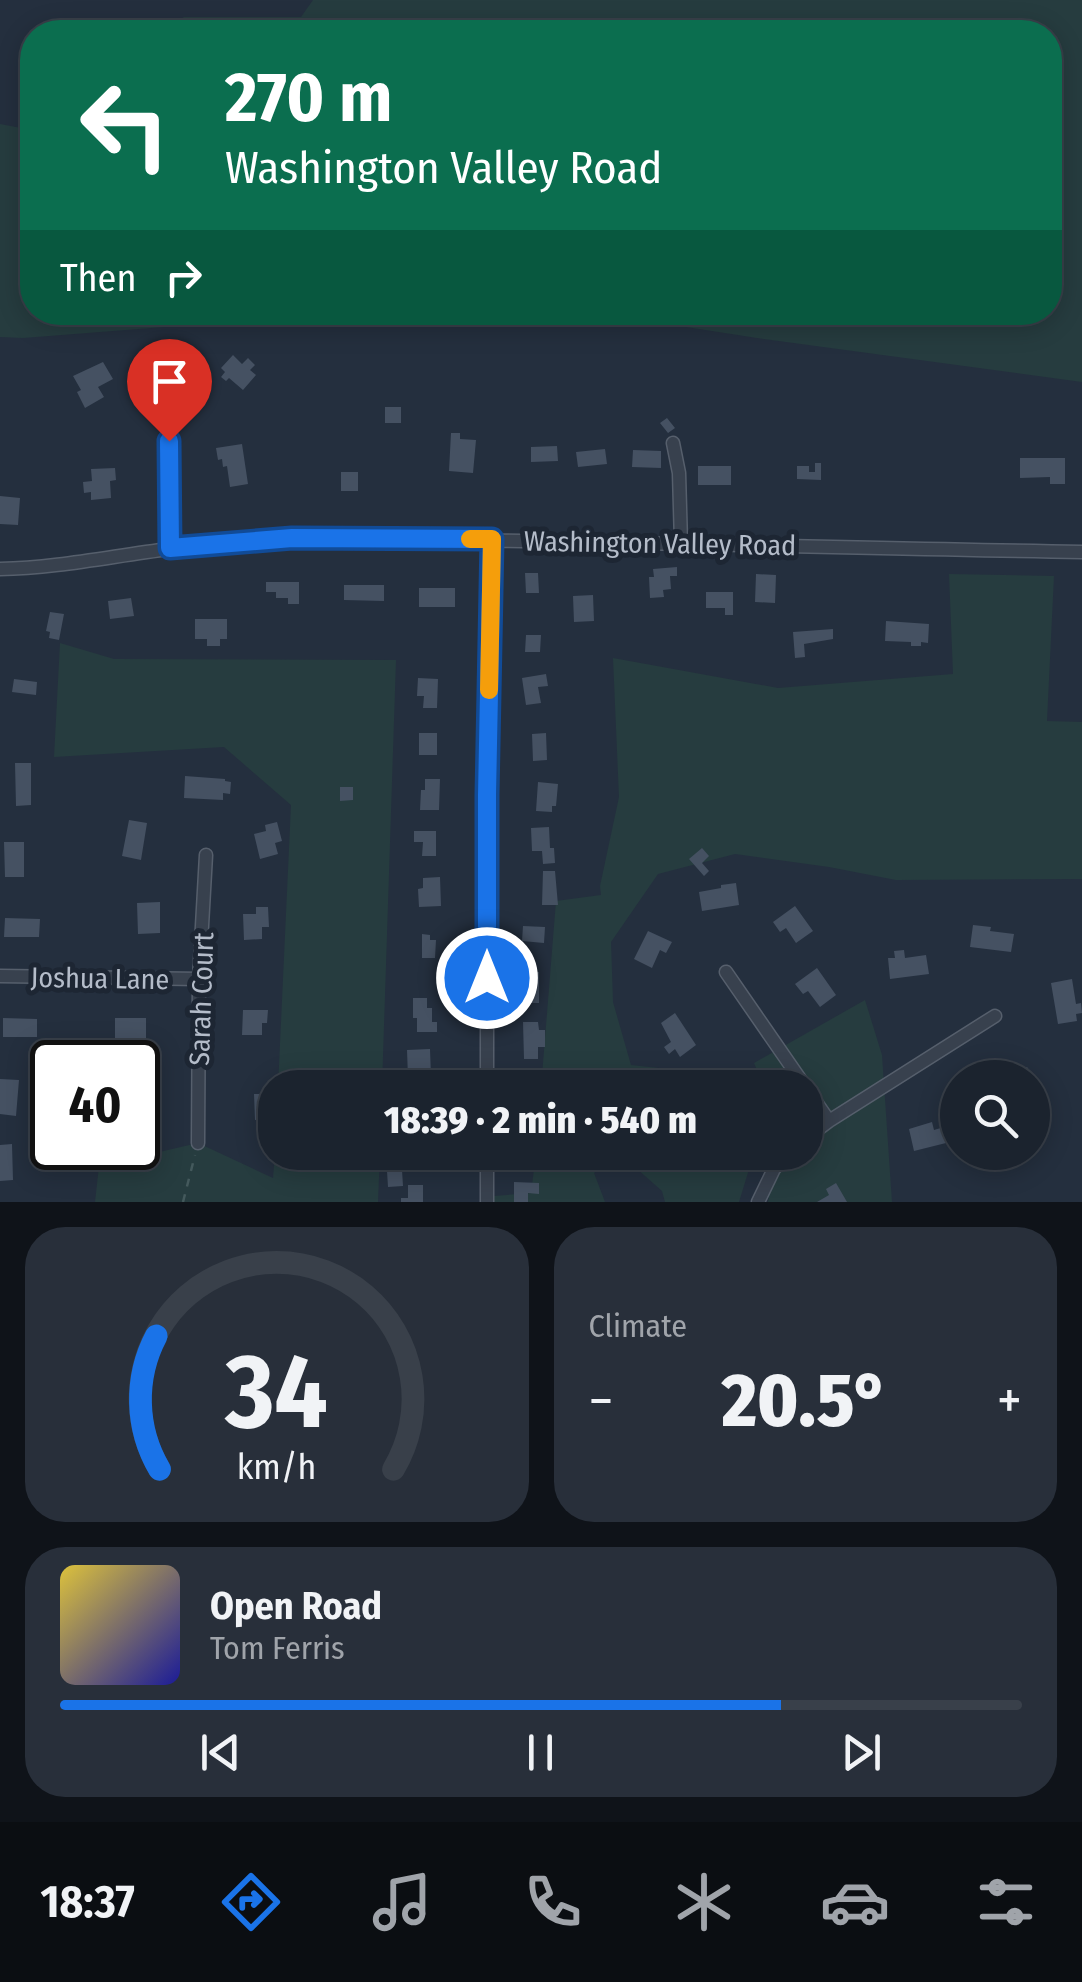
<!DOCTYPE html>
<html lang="en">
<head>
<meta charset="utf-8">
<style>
	:root { --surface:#1b232e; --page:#282f3a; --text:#f1f3f6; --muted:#a0a4aa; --line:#39404a; --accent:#1a73e8 }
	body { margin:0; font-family:"Fira Sans Condensed",sans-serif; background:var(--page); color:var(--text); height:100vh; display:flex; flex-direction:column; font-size:38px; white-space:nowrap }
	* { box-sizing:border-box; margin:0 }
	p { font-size:32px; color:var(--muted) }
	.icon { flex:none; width:55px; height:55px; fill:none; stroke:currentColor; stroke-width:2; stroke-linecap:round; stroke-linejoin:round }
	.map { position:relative; height:1202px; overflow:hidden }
	.drawer { display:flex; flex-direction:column; gap:25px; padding:25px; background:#0f1319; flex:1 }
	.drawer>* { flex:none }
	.top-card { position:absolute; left:20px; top:20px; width:1042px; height:305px; border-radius:40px; box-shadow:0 5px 25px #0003,0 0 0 2px var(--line); background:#0b6e4f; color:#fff; overflow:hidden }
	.controls { position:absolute; left:940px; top:1060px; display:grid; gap:20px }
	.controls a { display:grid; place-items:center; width:110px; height:110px; border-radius:50%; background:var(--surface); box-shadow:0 5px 25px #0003,0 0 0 2px var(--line); font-size:50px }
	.speed { position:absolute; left:30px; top:1040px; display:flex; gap:20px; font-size:50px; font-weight:700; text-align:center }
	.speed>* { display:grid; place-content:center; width:130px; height:130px; border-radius:50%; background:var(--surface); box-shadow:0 5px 25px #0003,0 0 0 2px var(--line); line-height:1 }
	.speed .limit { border:5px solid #111; border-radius:15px; background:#fff; color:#111 }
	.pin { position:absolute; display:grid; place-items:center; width:85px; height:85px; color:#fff; margin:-102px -42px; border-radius:50% 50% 50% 0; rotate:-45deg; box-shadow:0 0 10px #0007 }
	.pin .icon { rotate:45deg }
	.me { position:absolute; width:110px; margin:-55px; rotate:0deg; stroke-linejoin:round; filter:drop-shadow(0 0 8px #0008) }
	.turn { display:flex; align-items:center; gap:35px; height:210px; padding:0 40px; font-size:45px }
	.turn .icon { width:130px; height:130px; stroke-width:2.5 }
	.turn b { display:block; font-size:70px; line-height:85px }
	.then { display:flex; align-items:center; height:95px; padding:0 40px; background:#0003; gap:20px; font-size:38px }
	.big { font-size:75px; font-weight:800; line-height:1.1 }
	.drawer .tile { flex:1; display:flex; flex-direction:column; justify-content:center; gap:15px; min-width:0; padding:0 35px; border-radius:40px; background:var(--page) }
	.drawer .dial { align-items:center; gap:0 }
	.dial svg { height:260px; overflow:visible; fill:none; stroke:var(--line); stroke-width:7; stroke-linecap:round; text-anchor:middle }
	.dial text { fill:var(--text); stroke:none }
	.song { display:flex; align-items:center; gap:30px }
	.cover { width:120px; height:120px; border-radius:15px; background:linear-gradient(135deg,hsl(50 70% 55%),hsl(240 70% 35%)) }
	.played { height:10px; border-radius:5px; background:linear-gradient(90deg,var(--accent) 75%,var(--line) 75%) }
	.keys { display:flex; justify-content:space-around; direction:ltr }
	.heat { display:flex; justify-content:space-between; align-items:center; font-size:55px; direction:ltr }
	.drawer .tiles { flex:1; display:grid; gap:25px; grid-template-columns:1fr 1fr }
	.tile:last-child { grid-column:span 2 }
	.trip { position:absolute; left:258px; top:1070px; width:565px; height:100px; border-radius:40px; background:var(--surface); box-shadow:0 5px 25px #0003,0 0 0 2px var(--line); font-weight:800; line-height:100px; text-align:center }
	.tabs { display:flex; height:160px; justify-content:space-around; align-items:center; background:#0b0e12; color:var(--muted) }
	.tabs .icon { width:70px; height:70px }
	.tabs .active { color:var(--accent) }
	.tabs b { font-size:45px; color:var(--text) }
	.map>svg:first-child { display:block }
	.green { fill:#263c3f }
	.building { fill:#455162 }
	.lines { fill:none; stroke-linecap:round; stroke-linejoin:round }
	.minor-casing { stroke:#565f6c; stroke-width:15 }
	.path { stroke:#44595c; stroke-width:2.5; stroke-dasharray:8 8; stroke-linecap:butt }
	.minor { stroke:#38414e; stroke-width:12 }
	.route-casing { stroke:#114b97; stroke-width:25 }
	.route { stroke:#1a73e8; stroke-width:18 }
	.slow { stroke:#f59e0b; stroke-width:18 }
	.labels { text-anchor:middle; stroke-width:10; stroke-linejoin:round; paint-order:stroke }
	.street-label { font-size:28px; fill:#b4bcc9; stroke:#1d2633 }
</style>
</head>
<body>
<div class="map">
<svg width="1082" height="1202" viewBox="0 0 1082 1202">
	<rect width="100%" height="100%" fill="#242f3e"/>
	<path class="green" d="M 313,0 L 1082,0 L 1082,382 L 757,338 L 596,313 L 1050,312 L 1050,32 L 155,32 L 184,17 L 301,17 Z
		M 0,124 L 32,130 L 32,312 L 437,313 L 190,325 L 23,338 L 0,337 Z
		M 949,574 L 1054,576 L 1047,721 L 1082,722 L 1082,879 L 896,880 L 829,867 L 735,854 L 658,874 L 611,942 L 613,1002 L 631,1065 L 704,1073 L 705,1087 L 541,1088 L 556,901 L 601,895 L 600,886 L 619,797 L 613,658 L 778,688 L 953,674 Z
		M 60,643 L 114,659 L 396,660 L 382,1087 L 278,1087 L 291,805 L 224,747 L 54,757 Z
		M 865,1000 L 882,1055 L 892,1202 L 768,1202 L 776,1153 L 805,1152 L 805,1088 L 764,1087 L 754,1063 Z
		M 198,1143 L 273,1178 L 275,1153 L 380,1153 L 378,1202 L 95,1202 L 99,1166 Z
		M 536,1153 L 754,1153 L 739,1202 L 665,1202 L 662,1191 L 619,1153 L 594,1173 L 605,1202 L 494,1202 L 494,1196 L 531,1193 Z"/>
	<path class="building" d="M 233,355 L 242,364 L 248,358 L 255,365 L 250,370 L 256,375 L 243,390 L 229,378 L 226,381 L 221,377 L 225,372 L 221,368 Z
		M 103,362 L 113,379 L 98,387 L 104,397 L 85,408 L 77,392 L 81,390 L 73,376 Z
		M 385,407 L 401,407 L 401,423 L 385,423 Z
		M 667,418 L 675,428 L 668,433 L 660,423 Z
		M 451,433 L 460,433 L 460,439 L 476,440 L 473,473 L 449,471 Z
		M 242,444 L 248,484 L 230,487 L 227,466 L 223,467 L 222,459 L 218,460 L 216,448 Z
		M 557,446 L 558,461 L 531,462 L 531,447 Z
		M 605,449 L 607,464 L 578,467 L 576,452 Z
		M 633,450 L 661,451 L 661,468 L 632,467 Z
		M 1020,458 L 1065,458 L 1065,484 L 1050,484 L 1050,477 L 1020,478 Z
		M 815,463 L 821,463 L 821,480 L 797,479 L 797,466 L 809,466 L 809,472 L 815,472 Z
		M 698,466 L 731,466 L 731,485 L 698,485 Z
		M 115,468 L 116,480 L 110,481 L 111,498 L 91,500 L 91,492 L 84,493 L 83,482 L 92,481 L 91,469 Z
		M 341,472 L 358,472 L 358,491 L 341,491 Z
		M 0,496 L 20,498 L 18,525 L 0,524 Z
		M 677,567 L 677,576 L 670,576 L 671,589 L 663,590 L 664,597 L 650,598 L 649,577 L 654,577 L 653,569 Z
		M 525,573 L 538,573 L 539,593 L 526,593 Z
		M 756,574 L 776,575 L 775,603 L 755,602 Z
		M 266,582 L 299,582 L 299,604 L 288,604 L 288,598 L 276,598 L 276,592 L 266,592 Z
		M 344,585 L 384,585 L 384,601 L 344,600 Z
		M 419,588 L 455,588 L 455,607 L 419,607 Z
		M 706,592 L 733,592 L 733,615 L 725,615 L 725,608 L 706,608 Z
		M 593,595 L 594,621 L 574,622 L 573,596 Z
		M 131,598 L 134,616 L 110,619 L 108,601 Z
		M 50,612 L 64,614 L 59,640 L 49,638 L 50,632 L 46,631 Z
		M 195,619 L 227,619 L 227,639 L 220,639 L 220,646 L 207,646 L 207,639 L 195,639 Z
		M 886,621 L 929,624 L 928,643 L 921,642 L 921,646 L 911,646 L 911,642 L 885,641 Z
		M 833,629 L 833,639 L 804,644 L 805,657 L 795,658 L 793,632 Z
		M 526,635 L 541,635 L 540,652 L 525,652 Z
		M 546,674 L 548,686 L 538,687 L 541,703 L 526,705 L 522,678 Z
		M 418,678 L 438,679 L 437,708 L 423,708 L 424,696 L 417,696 Z
		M 14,679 L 37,682 L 36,695 L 12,692 Z
		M 419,733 L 437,733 L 437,755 L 419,755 Z
		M 546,733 L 547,760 L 533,761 L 532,734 Z
		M 15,763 L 31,763 L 31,805 L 16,806 Z
		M 185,776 L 225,779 L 225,781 L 231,782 L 230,794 L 223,793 L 223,800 L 184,798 Z
		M 425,779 L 440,779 L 439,810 L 420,810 L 421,790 L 425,790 Z
		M 538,782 L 558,784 L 556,806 L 552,806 L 552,812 L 536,811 Z
		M 340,787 L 353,787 L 353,800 L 340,801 Z
		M 129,820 L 147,823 L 141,860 L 122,856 Z
		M 277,822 L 282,841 L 275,843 L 278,854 L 260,859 L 254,834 L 266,831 L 265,825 Z
		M 549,827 L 550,848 L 554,848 L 555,863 L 543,864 L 542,851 L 532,851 L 531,828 Z
		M 414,831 L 436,831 L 436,856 L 422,856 L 423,842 L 414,842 Z
		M 4,842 L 24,842 L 24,877 L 5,877 Z
		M 702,848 L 709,856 L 702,863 L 709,871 L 704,876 L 689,859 Z
		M 543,871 L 555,871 L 558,905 L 542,905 Z
		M 440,877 L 441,906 L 419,907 L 418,889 L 423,888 L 423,878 Z
		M 736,883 L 739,905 L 702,911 L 699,892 L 721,888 L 721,885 Z
		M 160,902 L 160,933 L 138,934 L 137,903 Z
		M 795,906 L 813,931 L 796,943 L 786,928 L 780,932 L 773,922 Z
		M 256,907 L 268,907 L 269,927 L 262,927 L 262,939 L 244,940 L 243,914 L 256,914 Z
		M 5,918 L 40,919 L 39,937 L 4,937 Z
		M 973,925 L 991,927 L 990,931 L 1014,934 L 1011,952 L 970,947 Z
		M 523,926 L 545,927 L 544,943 L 522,941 Z
		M 648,931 L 672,942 L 666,953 L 660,950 L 652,968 L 634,959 Z
		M 422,934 L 430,935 L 430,940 L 436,940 L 435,958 L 422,958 Z
		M 904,950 L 905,958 L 926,955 L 929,974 L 890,979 L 888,958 L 895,958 L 894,951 Z
		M 817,968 L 836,995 L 820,1007 L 808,991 L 803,994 L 795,984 Z
		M 524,972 L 539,972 L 539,1003 L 524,1003 Z
		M 1072,979 L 1076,1004 L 1081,1003 L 1082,1013 L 1076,1014 L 1077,1021 L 1058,1024 L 1051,983 Z
		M 413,998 L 427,998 L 427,1008 L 432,1008 L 432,1022 L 437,1022 L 437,1032 L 417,1032 L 417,1018 L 413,1018 Z
		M 243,1010 L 268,1010 L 267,1023 L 262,1023 L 262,1035 L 242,1035 Z
		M 675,1013 L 696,1045 L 680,1057 L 675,1049 L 669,1054 L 664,1047 L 671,1042 L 661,1023 Z
		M 3,1018 L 37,1019 L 37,1037 L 3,1037 Z
		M 115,1018 L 146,1018 L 146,1042 L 115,1042 Z
		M 523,1022 L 538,1022 L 539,1030 L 545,1030 L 545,1047 L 538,1047 L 538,1059 L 524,1059 Z
		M 430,1049 L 431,1076 L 436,1076 L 436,1087 L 415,1088 L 415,1078 L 408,1078 L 407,1050 Z
		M 1027,1067 L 1038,1082 L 1032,1086 L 1032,1078 L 1013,1078 Z
		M 0,1079 L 19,1080 L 16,1116 L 0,1114 Z
		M 254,1094 L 273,1094 L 275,1127 L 270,1127 L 270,1119 L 255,1120 Z
		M 138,1100 L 144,1101 L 143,1138 L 138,1138 Z
		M 955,1119 L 958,1140 L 914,1151 L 909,1129 L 932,1122 L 934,1130 L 944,1127 L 943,1123 Z
		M 12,1144 L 13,1180 L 0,1181 L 0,1145 Z
		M 402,1170 L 403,1186 L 388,1187 L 387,1171 Z
		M 514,1182 L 539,1183 L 539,1194 L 528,1193 L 528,1202 L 514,1202 Z
		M 836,1183 L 847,1202 L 817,1202 L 829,1195 L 826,1189 Z
		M 408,1185 L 423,1185 L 423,1202 L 401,1202 L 401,1198 L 408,1198 Z"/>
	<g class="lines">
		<g class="minor-casing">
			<path id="minor" d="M 169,409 L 170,548
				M 673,443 L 679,473 L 681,543
				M 0,569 C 57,568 112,556 169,549 C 210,543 251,539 292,538 C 556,540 819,547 1082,552
				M 726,972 L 829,1121
				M 0,976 L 199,979
				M 487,1088 L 487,795 L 492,539
				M 805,1139 L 829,1121 L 995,1016
				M 198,1143 L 199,979 L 206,855
				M 487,1152 L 487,1202
				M 758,1202 L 774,1169 L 789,1152"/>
		</g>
		<path class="path" d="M 183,1202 L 195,1155"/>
		<use href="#minor" class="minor"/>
	</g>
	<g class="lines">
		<g class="route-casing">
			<path id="route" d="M 169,441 L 170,548 L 292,538 L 492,539 L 487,795 L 487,978"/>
		</g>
		<use href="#route" class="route"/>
		<path class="slow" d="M 470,539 L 492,539 L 489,690"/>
	</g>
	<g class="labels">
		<g class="street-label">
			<text transform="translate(660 543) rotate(1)" y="10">Washington Valley Road</text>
			<text transform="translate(100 978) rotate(1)" y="10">Joshua Lane</text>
			<text transform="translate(201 999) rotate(-88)" y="10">Sarah Court</text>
		</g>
	</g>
</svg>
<div class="controls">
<a><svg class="icon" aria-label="search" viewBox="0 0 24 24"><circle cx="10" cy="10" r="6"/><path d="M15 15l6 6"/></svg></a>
</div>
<div class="speed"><div class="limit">40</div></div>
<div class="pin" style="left:169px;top:441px;background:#d93025"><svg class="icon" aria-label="arrive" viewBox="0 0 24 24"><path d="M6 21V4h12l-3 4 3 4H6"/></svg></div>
<svg class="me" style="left:487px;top:978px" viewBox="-20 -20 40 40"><circle r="17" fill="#1a73e8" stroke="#fff" stroke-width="3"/><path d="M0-11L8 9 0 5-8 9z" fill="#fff"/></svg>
<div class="trip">18:39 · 2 min · 540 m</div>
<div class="top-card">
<div class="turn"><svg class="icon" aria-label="left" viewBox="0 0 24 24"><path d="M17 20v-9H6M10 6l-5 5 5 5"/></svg><div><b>270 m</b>Washington Valley Road</div></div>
<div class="then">Then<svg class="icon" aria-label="right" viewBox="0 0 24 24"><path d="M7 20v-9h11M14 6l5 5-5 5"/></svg></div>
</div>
</div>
<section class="drawer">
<div class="tiles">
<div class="tile dial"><svg viewBox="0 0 100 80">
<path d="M14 69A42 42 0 1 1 86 69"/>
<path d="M14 69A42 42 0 0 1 13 28" stroke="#1a73e8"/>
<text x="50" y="56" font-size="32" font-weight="700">34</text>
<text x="50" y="72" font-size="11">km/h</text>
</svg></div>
<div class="tile"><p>Climate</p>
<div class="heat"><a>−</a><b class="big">20.5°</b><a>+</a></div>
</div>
<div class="tile">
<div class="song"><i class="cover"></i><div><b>Open Road</b><p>Tom Ferris</p></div></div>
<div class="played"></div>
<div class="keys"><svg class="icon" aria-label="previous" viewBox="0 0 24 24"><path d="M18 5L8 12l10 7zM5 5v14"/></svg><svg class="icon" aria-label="pause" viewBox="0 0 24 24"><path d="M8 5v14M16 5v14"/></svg><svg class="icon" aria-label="next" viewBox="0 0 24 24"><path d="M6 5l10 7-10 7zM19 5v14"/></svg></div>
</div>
</div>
</section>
<nav class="tabs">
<b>18:37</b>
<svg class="icon active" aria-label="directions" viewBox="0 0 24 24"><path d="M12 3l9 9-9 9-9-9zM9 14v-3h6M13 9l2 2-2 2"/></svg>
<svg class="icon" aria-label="music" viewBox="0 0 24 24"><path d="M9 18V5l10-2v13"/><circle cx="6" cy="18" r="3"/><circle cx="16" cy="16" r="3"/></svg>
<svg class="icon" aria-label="phone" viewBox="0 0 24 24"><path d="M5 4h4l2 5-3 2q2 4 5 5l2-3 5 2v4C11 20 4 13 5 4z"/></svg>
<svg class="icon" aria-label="climate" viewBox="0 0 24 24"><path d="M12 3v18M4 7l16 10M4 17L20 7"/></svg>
<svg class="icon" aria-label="car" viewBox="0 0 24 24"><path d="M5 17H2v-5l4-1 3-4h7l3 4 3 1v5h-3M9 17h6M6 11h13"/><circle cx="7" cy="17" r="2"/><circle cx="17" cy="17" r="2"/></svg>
<svg class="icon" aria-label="filters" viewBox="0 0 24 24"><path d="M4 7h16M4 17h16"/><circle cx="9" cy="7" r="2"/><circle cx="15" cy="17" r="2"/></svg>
</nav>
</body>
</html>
